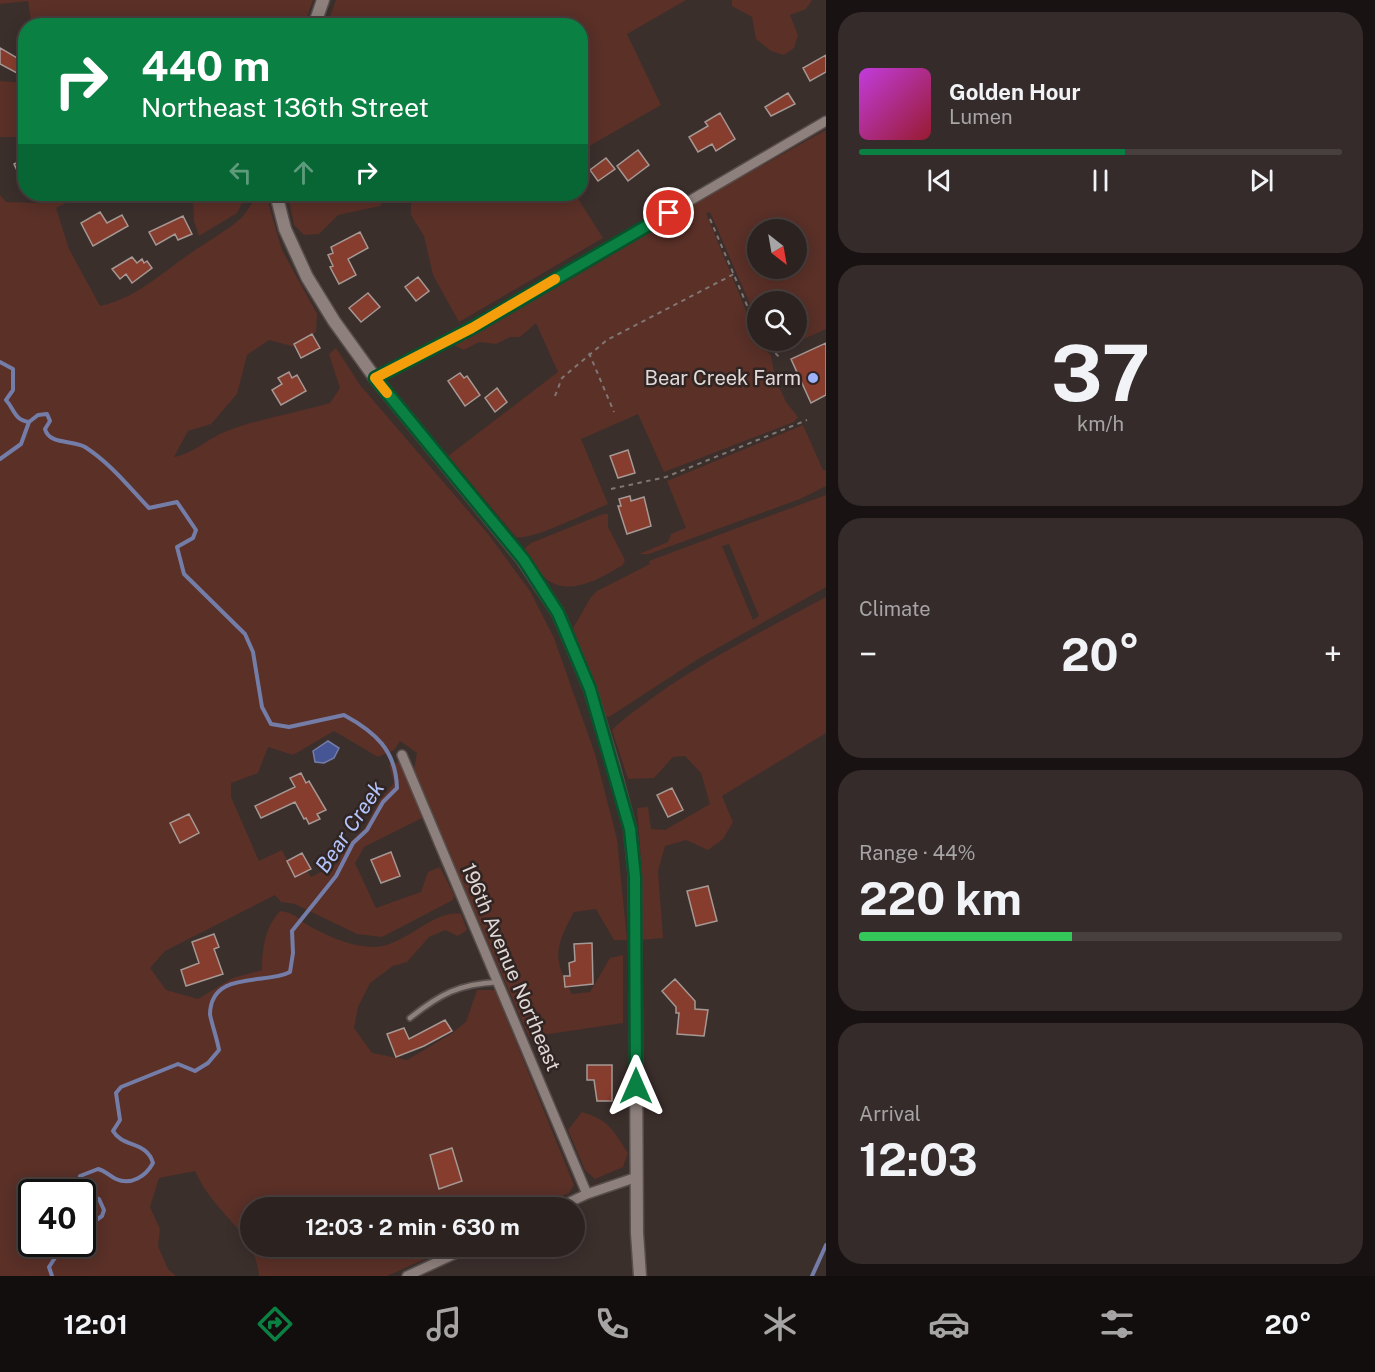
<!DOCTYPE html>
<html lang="en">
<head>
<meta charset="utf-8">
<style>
	:root { --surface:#2c2321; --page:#342b2a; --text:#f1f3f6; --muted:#a6a4a5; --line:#48403f; --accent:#0b8043 }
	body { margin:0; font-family:"Public Sans",sans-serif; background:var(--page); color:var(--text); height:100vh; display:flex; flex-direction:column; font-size:22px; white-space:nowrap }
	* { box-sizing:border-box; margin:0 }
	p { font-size:20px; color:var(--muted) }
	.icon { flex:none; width:33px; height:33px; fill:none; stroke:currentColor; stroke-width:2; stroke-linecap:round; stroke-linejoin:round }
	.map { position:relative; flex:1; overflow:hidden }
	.sheet { display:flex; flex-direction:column; gap:12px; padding:12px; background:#181312; width:549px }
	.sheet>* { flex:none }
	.guide { position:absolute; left:18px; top:18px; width:570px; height:183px; border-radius:24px; box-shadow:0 3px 15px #0003,0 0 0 2px var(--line); background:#0b8043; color:#fff; overflow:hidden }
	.needle { width:39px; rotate:149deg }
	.fabs { position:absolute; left:747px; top:219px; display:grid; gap:12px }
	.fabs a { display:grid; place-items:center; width:60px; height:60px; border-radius:50%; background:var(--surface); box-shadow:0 3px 15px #0003,0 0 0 2px var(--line); font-size:30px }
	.speed { position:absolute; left:18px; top:1179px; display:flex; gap:12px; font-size:30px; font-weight:700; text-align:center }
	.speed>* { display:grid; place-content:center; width:78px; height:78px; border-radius:50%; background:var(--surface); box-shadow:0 3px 15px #0003,0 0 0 2px var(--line); line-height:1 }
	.speed .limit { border:3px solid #111; border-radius:9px; background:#fff; color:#111 }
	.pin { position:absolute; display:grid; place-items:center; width:51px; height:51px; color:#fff; margin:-26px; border:3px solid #fff; border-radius:50%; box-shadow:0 2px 6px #0007 }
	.me { position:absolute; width:66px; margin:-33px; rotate:0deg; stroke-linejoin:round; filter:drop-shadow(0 0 4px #0008) }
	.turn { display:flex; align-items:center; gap:21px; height:126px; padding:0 24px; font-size:27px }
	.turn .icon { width:78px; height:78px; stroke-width:2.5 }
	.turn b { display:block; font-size:42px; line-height:51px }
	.lanes { display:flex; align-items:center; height:57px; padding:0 24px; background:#0003; justify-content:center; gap:30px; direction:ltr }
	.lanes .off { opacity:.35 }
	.big { font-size:45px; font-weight:700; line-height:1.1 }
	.sheet .tile { flex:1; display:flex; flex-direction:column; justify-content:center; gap:9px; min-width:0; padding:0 21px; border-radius:24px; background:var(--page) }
	.sheet .dial { align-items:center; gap:0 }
	.dial b { font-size:78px; line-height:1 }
	.song { display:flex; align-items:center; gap:18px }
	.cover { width:72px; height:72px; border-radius:9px; background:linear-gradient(135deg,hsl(290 70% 55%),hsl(350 70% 35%)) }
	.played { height:6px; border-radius:3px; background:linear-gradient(90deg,var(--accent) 55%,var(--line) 55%) }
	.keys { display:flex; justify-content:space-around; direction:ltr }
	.heat { display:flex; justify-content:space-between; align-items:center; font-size:33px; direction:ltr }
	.charge { height:9px; border-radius:4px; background:linear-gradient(90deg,#34c759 44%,var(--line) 0) }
	.trip { position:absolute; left:240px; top:1197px; width:345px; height:60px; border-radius:30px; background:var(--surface); box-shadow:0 3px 15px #0003,0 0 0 2px var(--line); font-weight:700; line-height:60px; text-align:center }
	.tabs { display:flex; height:96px; justify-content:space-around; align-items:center; background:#120e0d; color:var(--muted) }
	.tabs .icon { width:42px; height:42px }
	.tabs .current { color:var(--accent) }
	.tabs b { font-size:27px; color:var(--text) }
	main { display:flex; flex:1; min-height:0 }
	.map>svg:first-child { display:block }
	.green { fill:#5a3027; fill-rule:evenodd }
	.water { fill:#465594; stroke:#747da8; stroke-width:1.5 }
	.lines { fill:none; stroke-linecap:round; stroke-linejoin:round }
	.stream { stroke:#747da8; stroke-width:4 }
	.building { fill:#863d2e; stroke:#a69894; stroke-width:1.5 }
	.service-casing { stroke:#574d4b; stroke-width:8 }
	.minor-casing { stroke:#574d4b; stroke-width:12 }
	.tertiary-casing { stroke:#574d4b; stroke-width:15 }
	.path { stroke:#807673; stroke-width:2; stroke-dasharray:4.5 4.5; stroke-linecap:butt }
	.service { stroke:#8e807c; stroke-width:4.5 }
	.minor { stroke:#8e807c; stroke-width:9 }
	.tertiary { stroke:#8e807c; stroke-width:12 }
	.route-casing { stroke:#07532c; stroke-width:15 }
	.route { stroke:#0b8043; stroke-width:10 }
	.slow { stroke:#f59e0b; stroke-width:10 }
	.poi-dot { fill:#9eb3fd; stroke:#302523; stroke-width:2 }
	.labels { text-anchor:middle; stroke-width:5; stroke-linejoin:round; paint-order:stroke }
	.poi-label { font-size:20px; fill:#e1d9d7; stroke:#302523; text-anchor:end }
	.street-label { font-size:20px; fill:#e1d9d7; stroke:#302523 }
	.water-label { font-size:21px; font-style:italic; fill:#b4c5fc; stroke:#302523 }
</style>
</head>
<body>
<main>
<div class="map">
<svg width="826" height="1276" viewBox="0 0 826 1276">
	<rect width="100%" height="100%" fill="#3b2f2c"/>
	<path class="green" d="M 0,0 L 313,0 L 304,25 L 32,26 L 28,1 L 0,4 Z
		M 336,0 L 686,0 L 627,34 L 661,105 L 584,149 L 581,156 L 580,26 L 327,25 Z
		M 732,0 L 812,0 L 806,9 L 790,15 L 798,35 L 794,48 L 784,55 L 771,51 L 756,39 L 752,17 L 732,6 Z
		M 0,81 L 25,83 L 25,137 L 0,137 Z
		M 826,130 L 826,329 L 777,351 L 769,341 L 796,340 L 796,302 L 758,302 L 757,320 L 710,212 L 706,213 L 758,340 L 771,356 L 775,378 L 786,402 L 798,417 L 794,422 L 664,472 L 638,414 L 581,439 L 608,504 C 590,511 532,541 516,537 L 448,456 L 558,372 L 536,323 L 520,337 L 510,337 L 496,344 L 479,342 L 464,350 L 452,344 L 518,309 L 705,197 ZM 758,230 L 796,230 L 796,268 L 758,268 Z
		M 73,194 L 84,194 L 56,208 L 69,249 L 100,306 C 134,299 161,274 188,255 C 205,243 223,233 239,220 C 250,212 252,194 268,194 L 269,206 L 282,250 L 317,314 L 316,332 L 295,347 L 269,340 L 247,355 L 237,394 L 211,424 L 188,431 L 174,457 C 195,453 208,438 227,431 C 261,418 296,413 330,403 L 340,388 L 329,354 L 336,348 L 360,385 L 488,534 L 530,591 L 554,638 L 595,754 L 617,839 L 627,940 L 614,940 L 596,909 L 574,912 C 555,947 552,958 572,994 L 590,992 L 610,958 L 623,955 L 623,1023 L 529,1037 L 417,779 L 414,770 L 417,753 L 400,741 L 394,750 L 378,757 L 334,731 L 293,755 L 268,747 L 258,773 L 231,783 L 231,797 L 259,861 L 282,850 L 295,876 L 307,871 L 311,877 L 337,864 L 345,847 L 364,829 L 379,801 L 394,783 L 389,765 L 400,762 L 422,818 L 364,847 L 355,863 L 376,908 L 421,892 L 428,872 L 440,867 L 454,895 L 453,900 L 382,937 L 357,934 L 295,904 L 281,902 L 275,895 L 165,951 L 150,968 L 166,990 L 198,999 L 233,978 L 262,970 C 262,948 265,928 280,911 C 297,913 299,921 313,928 C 332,938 353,947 375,947 C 405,946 434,909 461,914 L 467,930 L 458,936 L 445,930 L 429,937 L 407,962 L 393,966 L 370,983 L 358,1007 L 354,1028 L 372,1053 L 407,1060 L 451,1034 L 466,1022 L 477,990 L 495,990 L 574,1185 L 569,1193 L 537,1208 L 250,1208 L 250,1246 L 452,1247 L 387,1276 L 259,1276 C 256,1239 227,1221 207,1192 C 202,1186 199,1178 195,1171 L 159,1178 L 150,1207 L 160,1229 L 158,1246 L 168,1269 L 176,1276 L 0,1276 L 0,195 L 6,202 L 38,203 L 70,197 ZM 32,1192 L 82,1192 L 82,1244 L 32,1244 Z
		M 193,194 L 250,194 L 245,197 L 237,213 L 199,236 L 194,221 Z
		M 288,194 L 388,194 L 380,206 L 338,215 L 319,234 L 304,235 L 294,225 Z
		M 402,194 L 575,194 L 603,238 L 459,322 L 433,275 L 424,236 L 411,215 L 411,197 Z
		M 803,425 L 823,470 L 826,470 L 826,486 L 800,499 L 649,554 L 639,554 L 668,542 L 671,534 L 686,528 L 667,481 Z
		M 826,495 L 826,587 L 698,659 L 609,717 L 604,716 L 573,628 L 591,597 L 597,591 L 650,564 L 649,561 ZM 729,544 L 759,616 L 753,620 L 722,546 Z
		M 603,514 L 608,514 L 608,527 L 625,560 L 623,565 C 600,578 568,599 544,577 C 536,569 530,558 524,549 L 531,543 Z
		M 826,597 L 826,733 L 722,796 L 733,822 L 723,839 L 708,850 L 686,840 L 665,846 L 658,871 L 663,938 L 639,940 L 642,873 L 637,808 L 648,807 L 651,829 L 665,830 L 710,804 L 701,773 L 685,756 L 673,757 L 654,778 L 628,779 L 612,730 C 625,717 640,707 655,696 C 709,658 768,628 826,597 Z
		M 582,1112 C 610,1121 612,1129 628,1153 L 623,1167 L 595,1179 L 585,1170 L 568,1130 Z"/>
	<path class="water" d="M 328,741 L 339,748 L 334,758 L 324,763 L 315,762 L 313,751 Z"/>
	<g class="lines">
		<path class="stream" d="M 0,362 L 13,369 L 13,390 L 6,400 C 15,410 14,420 29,422 L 38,415 L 47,414 L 50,421 L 45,429 C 49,445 73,440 85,447 C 110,463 129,487 149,508 L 177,502 L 196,530 L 193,538 L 177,547 L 184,574 L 245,634 L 253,652 L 262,707 L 271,724 L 289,727 L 344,715 C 375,732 396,750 397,788 L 383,802 L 367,830 L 353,843 L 336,876 L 292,931 L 293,953 L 290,972 C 266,985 211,970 210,1014 C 210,1018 218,1042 219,1050 L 208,1063 L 195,1071 L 178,1064 L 121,1087 L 116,1093 L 120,1120 L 113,1131 C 123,1148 147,1141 153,1163 C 146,1176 131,1186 116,1179 C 109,1176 106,1171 98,1169 L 80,1176 L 79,1182 L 92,1196 L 99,1199 L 104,1210 L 102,1216 L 82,1230
			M 0,459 L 21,444 L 29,422
			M 52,1276 L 49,1267 L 64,1244
			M 812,1276 L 826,1245"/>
	</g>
	<path class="building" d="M 0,48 L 24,62 L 17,73 L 0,64 Z
		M 826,55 L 826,72 L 810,81 L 803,68 Z
		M 788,93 L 795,104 L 771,116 L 765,107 Z
		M 720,113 L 735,139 L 716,151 L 712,144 L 698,152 L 689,137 L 708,126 L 705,122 Z
		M 638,150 L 649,165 L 628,181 L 617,166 Z
		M 26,158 L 26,189 L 14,164 Z
		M 606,158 L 615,169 L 598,181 L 590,170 Z
		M 100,212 L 107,223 L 122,215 L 128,226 L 93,246 L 81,223 Z
		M 183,216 L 192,234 L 178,240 L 175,234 L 156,245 L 149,232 Z
		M 360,232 L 368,248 L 348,259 L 356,275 L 339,284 L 330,267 L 333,266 L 328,255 L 333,253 L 331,247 Z
		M 132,257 L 137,263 L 142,259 L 144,263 L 147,261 L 152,268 L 132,283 L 126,274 L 120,279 L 112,269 Z
		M 418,277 L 429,291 L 416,301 L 405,287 Z
		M 368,293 L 380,307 L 361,322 L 349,308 Z
		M 312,334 L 320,348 L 301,358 L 294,344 Z
		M 826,343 L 826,395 L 811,403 L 791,359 Z
		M 289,372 L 292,378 L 297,375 L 306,391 L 281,405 L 272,390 L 282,384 L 278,378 Z
		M 460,373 L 464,378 L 467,376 L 480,395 L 465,406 L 448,381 Z
		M 497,388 L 507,402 L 495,412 L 485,398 Z
		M 628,450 L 635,473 L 618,478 L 610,456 Z
		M 630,496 L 631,501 L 644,497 L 651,526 L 627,534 L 618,506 L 621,506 L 619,499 Z
		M 301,773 L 306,783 L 309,781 L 326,810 L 317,814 L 320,819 L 309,824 L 306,818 L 304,819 L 295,802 L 261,818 L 255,806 L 295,787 L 290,778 Z
		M 672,788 L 683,810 L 668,817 L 657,795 Z
		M 189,814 L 199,833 L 180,843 L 170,823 Z
		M 391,852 L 400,876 L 381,883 L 371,860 Z
		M 302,853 L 311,869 L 295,877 L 287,861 Z
		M 708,886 L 717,921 L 696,926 L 687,891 Z
		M 214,934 L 219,947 L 214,949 L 223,974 L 186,986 L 181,970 L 199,963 L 192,942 Z
		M 592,943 L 593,984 L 565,987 L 564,976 L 570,976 L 569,963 L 575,961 L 574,944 Z
		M 675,979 L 695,1001 L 695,1009 L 708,1010 L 704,1036 L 677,1034 L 679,1013 L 676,1013 L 676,1007 L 662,991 Z
		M 445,1020 L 452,1031 L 424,1046 L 396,1057 L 387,1034 L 404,1028 L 409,1039 Z
		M 587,1065 L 612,1065 L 612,1101 L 597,1101 L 594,1080 L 587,1080 Z
		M 452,1148 L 462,1181 L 439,1189 L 430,1155 Z"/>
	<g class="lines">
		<g class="service-casing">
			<path id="service" d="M 410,1018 C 440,994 459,984 498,982"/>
		</g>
		<g class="minor-casing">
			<path id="minor" d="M 375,378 L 472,328 L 826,121
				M 402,755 L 587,1194
				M 557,1208 L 587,1194 L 637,1177
				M 407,1276 L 472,1246"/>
		</g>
		<g class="tertiary-casing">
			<path id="tertiary" d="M 314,26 L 323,0
				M 276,194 L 285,229 L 307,277 L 334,321 L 375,378 L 523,560 L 558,613 L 590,689 L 613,765 L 630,829 L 635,877 L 637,1233 L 640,1276"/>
		</g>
		<path class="path" d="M 710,219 L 758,331
			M 763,340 L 781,359
			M 589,353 L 614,412
			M 555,396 L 562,378 L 607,340 L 734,274
			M 611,489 L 666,477 L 807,420"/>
		<use href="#service" class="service"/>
		<use href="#minor" class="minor"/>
		<use href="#tertiary" class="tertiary"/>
	</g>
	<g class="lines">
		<g class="route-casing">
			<path id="route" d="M 636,1086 L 635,877 L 630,829 L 590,689 L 558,613 L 524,560 L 375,378 L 472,328 L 669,213"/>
		</g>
		<use href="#route" class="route"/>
		<path class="slow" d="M 387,393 L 375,378 L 472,328 L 555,279"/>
	</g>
	<circle class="poi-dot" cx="813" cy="378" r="6"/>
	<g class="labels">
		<g class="poi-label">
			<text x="801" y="385">Bear Creek Farm</text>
		</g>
		<g class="street-label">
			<text transform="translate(511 967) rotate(67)" y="7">196th Avenue Northeast</text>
		</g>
		<g class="water-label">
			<text transform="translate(350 827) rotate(-56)" y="7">Bear Creek</text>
		</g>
	</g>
</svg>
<div class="fabs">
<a><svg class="needle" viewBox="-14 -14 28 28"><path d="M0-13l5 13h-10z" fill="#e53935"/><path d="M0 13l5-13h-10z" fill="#a6a4a5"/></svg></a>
<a><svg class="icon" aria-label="search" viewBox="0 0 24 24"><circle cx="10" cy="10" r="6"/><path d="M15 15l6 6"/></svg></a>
</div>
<div class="speed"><div class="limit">40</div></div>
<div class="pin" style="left:669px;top:213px;background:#d93025"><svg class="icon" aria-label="arrive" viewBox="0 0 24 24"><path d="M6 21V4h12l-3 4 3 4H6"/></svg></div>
<svg class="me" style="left:636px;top:1086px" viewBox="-20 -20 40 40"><path d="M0-17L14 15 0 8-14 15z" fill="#0b8043" stroke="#fff" stroke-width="4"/></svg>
<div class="trip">12:03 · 2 min · 630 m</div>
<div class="guide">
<div class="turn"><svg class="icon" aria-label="right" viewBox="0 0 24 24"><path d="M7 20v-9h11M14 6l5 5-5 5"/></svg><div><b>440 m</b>Northeast 136th Street</div></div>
<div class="lanes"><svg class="icon off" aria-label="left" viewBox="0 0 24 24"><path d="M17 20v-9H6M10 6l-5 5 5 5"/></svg><svg class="icon off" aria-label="ahead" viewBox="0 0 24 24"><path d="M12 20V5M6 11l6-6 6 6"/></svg><svg class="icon" aria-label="right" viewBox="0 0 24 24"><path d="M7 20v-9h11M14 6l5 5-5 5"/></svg></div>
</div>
</div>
<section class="sheet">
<div class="tile">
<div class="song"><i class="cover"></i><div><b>Golden Hour</b><p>Lumen</p></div></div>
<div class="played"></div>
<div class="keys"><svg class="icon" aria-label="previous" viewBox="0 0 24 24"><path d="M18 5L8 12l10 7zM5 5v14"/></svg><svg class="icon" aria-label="pause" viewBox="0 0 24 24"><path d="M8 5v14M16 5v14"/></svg><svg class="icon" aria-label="next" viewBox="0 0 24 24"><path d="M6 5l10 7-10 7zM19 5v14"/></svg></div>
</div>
<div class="tile dial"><b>37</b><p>km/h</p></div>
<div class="tile"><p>Climate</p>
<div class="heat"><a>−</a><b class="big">20°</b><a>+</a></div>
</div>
<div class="tile"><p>Range · 44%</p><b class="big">220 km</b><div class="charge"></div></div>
<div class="tile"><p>Arrival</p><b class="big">12:03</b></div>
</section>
</main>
<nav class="tabs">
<b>12:01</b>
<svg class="icon current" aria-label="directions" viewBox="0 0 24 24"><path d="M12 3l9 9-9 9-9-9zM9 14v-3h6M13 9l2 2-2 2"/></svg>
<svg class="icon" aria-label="music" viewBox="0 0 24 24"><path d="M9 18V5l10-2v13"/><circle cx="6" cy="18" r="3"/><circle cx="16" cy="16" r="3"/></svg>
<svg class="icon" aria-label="phone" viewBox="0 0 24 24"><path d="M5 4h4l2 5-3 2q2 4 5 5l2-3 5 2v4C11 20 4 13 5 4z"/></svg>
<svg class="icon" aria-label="climate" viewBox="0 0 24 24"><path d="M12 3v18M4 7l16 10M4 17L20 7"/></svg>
<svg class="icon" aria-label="car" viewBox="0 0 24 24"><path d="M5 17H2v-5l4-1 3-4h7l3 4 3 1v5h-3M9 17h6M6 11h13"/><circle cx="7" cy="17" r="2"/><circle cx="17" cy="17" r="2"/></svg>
<svg class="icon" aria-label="filters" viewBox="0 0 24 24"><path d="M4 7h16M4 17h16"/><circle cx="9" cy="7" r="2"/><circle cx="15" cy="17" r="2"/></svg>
<b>20°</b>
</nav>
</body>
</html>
